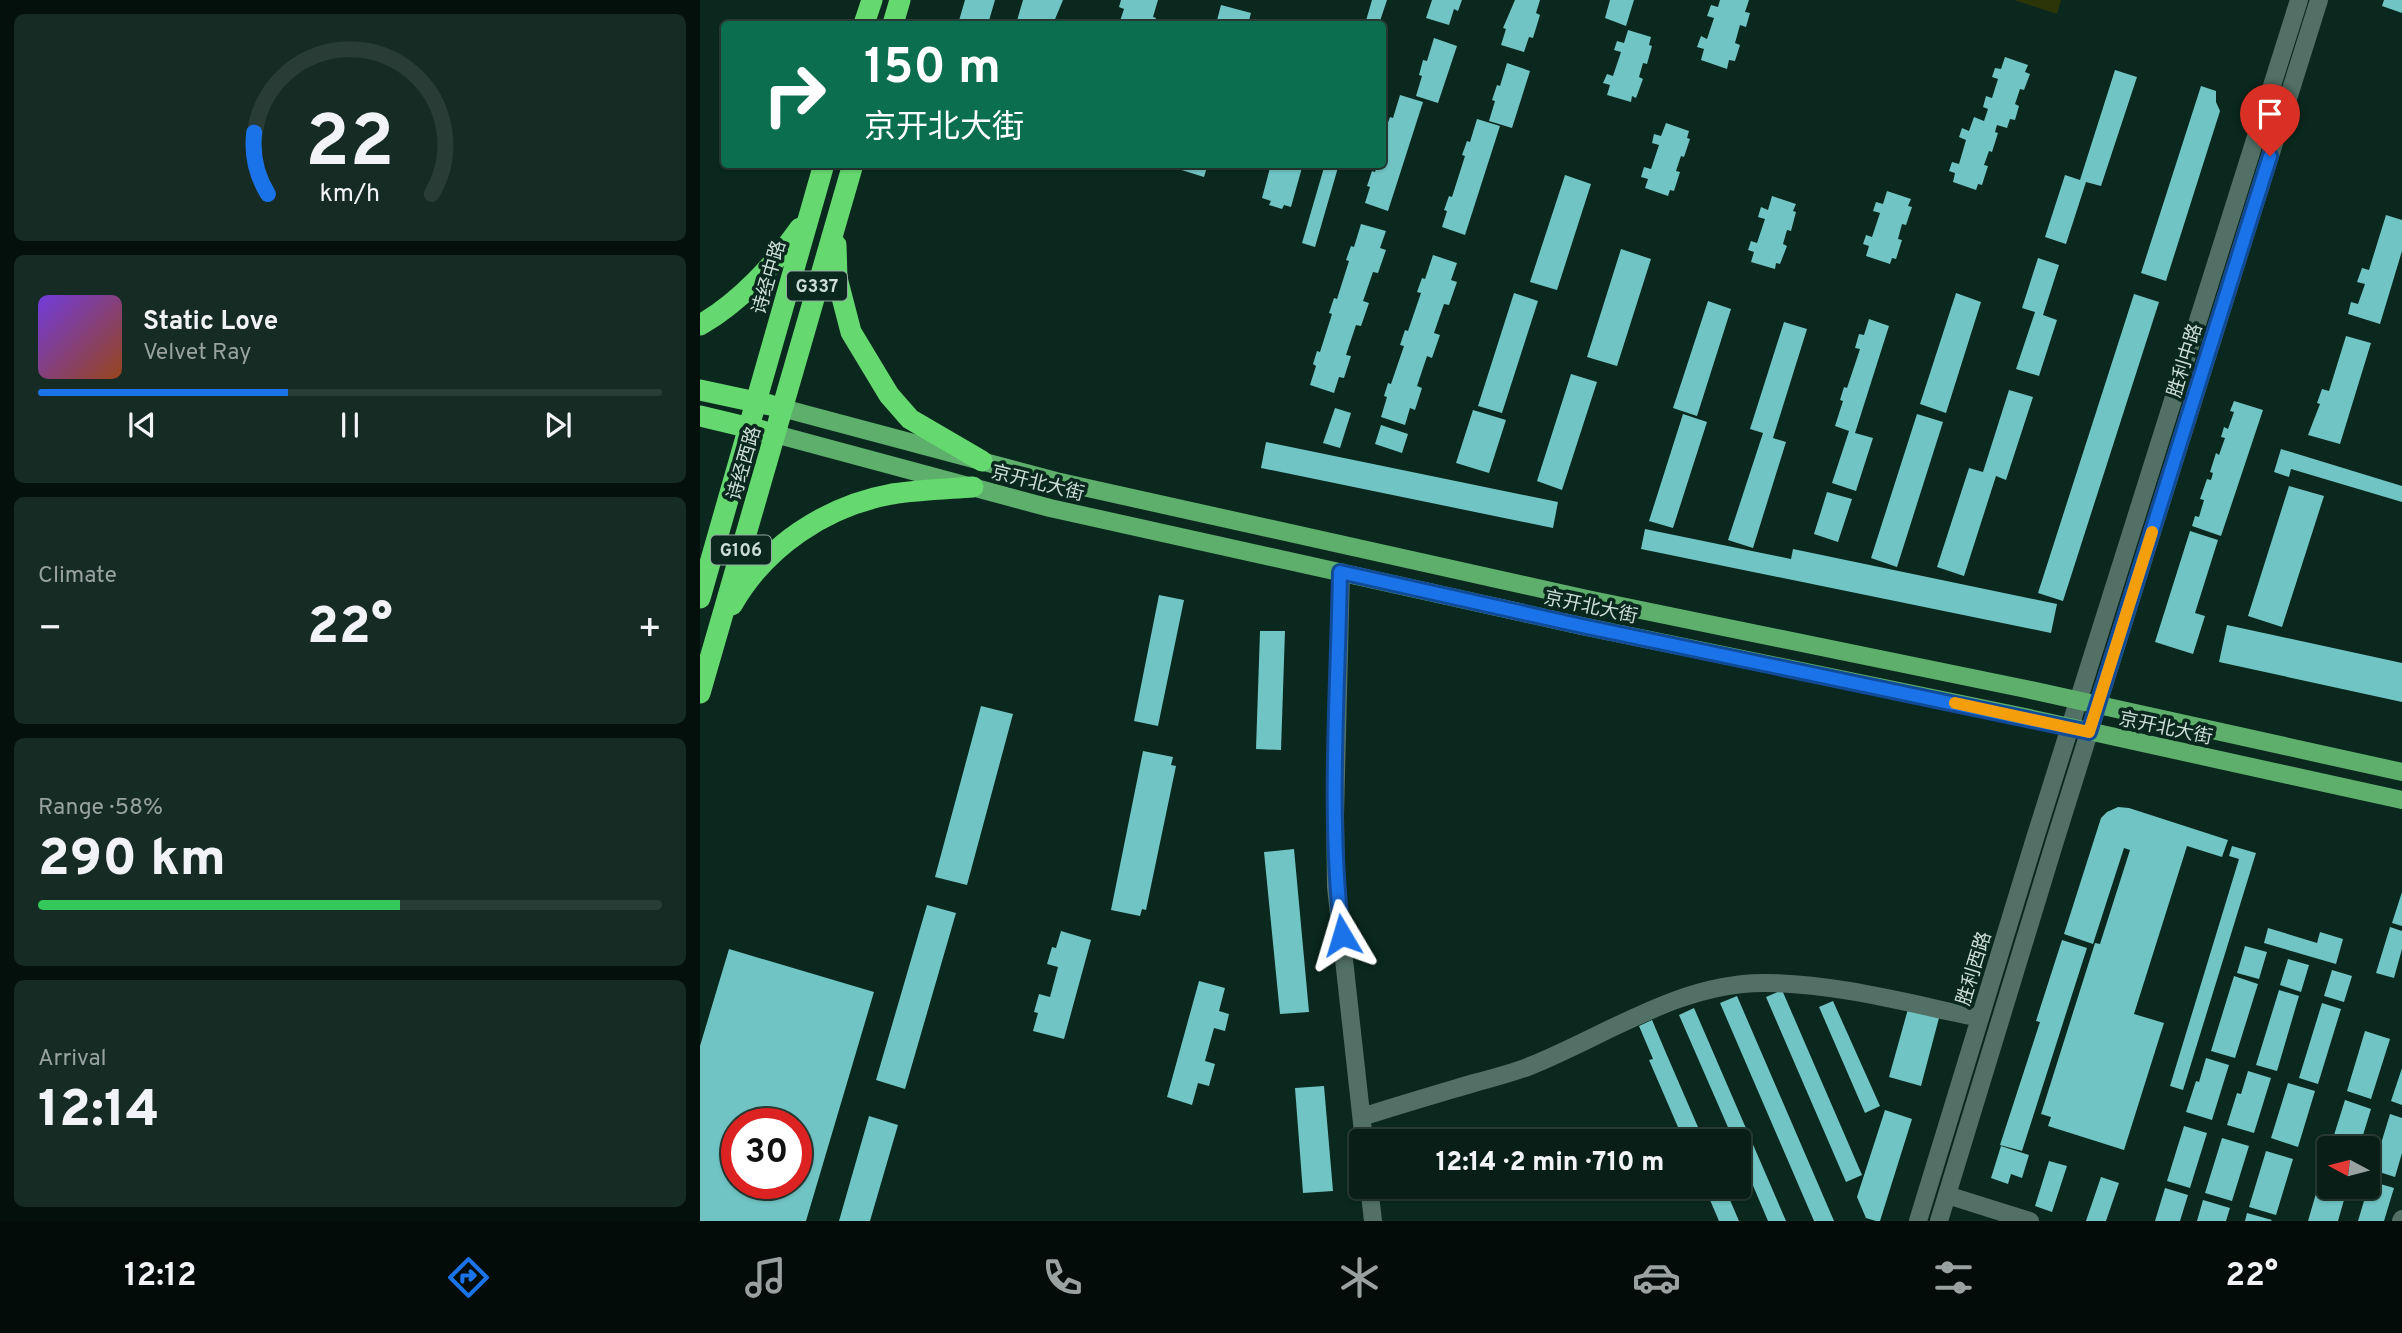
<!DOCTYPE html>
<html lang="en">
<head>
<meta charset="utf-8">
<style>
	:root { --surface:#081e16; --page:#162b23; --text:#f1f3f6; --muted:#98a2a1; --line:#293c35; --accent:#1a73e8 }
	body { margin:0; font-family:Overpass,"Noto Sans SC",sans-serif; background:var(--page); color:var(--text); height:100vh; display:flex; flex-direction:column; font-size:26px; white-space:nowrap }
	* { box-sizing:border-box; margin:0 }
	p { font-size:23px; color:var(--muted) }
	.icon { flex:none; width:38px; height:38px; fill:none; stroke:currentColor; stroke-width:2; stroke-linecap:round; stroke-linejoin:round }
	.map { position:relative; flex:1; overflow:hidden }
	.panel { display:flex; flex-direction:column; gap:14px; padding:14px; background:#04100c; width:700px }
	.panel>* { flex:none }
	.guide { position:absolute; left:21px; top:21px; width:665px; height:147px; border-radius:7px; box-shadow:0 2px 5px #0004,0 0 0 2px var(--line); background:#0b6e4f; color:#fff; overflow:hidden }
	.needle { width:46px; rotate:277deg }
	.fabs { position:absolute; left:1617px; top:1136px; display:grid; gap:14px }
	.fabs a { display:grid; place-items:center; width:63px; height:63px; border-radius:7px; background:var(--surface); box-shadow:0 2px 5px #0004,0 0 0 2px var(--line); font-size:35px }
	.speed { position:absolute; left:21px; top:1108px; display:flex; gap:14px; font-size:35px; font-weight:700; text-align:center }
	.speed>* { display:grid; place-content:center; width:91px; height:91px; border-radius:50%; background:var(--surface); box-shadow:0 2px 5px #0004,0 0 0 2px var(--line); line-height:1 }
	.speed .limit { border:10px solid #d22; background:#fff; color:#111 }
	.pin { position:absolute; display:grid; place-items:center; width:60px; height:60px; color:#fff; margin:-72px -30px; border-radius:50% 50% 50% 0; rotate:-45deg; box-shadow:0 0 7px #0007 }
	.pin .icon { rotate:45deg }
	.me { position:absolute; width:77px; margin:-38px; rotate:353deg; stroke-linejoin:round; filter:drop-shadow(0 0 5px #0008) }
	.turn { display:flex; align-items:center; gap:24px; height:147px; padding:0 28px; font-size:32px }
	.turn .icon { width:91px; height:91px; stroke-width:2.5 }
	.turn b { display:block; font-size:49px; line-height:60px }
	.big { font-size:52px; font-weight:800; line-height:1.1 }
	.panel .widget { flex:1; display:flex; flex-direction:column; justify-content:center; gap:10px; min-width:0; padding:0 24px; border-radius:10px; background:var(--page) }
	.panel .dial { align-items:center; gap:0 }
	.dial svg { height:182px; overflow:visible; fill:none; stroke:var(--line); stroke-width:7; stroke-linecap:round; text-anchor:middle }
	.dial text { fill:var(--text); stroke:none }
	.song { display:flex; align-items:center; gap:21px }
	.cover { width:84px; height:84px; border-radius:10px; background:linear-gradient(135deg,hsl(260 70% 55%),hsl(20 70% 35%)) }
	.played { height:7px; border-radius:4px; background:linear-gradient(90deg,var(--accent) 40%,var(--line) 40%) }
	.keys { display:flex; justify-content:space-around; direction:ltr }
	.heat { display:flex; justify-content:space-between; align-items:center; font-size:38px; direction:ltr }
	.charge { height:10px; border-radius:5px; background:linear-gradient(90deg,#34c759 58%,var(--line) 0) }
	.trip { position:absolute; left:649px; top:1129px; width:402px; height:70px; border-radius:7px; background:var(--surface); box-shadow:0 2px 5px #0004,0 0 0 2px var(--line); font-weight:800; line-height:70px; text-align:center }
	.tab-bar { display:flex; height:112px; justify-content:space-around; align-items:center; background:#030c09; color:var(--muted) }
	.tab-bar .icon { width:49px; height:49px }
	.tab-bar .on { color:var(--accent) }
	.tab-bar b { font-size:32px; color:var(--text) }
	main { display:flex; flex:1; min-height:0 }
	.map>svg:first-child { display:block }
	.green { fill:#2b3507 }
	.building { fill:#70c5c4; fill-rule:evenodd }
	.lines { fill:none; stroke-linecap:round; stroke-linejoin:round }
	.minor { stroke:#527065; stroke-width:18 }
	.major { stroke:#5daf6b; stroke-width:18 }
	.highway { stroke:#65d96f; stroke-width:21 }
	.route-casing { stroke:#114b97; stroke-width:18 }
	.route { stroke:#1a73e8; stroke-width:12 }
	.slow { stroke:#f59e0b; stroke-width:12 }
	.labels { text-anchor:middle; stroke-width:7; stroke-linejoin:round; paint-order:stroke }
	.shield { fill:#0a281e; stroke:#92a7a0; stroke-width:2 }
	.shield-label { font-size:18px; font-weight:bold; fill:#cdddd7 }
	.street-label { font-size:19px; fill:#cdddd7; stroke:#0a281e }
</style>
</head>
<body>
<main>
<section class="panel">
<div class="widget dial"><svg viewBox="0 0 100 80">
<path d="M14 69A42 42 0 1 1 86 69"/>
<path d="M14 69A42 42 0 0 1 8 42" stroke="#1a73e8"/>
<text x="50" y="56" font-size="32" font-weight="700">22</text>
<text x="50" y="72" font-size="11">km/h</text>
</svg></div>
<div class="widget">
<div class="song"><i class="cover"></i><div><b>Static Love</b><p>Velvet Ray</p></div></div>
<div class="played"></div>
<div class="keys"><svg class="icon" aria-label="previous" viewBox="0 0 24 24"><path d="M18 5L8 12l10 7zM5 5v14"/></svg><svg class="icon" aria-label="pause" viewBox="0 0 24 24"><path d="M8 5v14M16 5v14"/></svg><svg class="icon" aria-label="next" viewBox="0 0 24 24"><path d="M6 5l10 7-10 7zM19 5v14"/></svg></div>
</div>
<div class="widget"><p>Climate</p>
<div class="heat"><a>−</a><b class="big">22°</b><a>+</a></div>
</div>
<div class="widget"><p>Range · 58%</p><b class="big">290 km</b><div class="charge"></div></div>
<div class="widget"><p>Arrival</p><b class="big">12:14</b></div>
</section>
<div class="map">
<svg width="1702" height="1221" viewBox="0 0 1702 1221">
	<rect width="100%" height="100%" fill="#0a281e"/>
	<path class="green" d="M 1314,0 L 1361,0 L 1357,14 Z"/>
	<path class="building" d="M 265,0 L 295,0 L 288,24 L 258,24 Z
		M 323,0 L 363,0 L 353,24 L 316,24 Z
		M 421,0 L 458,0 L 453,17 L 456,18 L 454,24 L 419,24 L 424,9 L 419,7 Z
		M 672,0 L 687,0 L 679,24 L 665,24 Z
		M 732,0 L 762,0 L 758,11 L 754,9 L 749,25 L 726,18 Z
		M 815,0 L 840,0 L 836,13 L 840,15 L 833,38 L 829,37 L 824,52 L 801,45 L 806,29 L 803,28 Z
		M 910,0 L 934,0 L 926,26 L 905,18 Z
		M 1020,0 L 1049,0 L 1045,12 L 1050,13 L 1046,27 L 1040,25 L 1035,43 L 1040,45 L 1035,61 L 1029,60 L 1027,69 L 1001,60 L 1004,49 L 997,47 L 1001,36 L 1007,39 L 1014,18 L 1007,16 L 1011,5 L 1018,7 Z
		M 1684,0 L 1702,0 L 1702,13 L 1682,6 Z
		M 521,5 L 551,13 L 548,24 L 516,24 Z
		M 928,30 L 951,37 L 949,45 L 952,46 L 947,64 L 943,63 L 939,77 L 943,79 L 936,98 L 932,96 L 931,102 L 907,95 L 910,85 L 903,83 L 907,74 L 913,76 L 921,52 L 914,50 L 917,41 L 924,43 Z
		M 734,38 L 757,46 L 738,103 L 716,96 L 722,76 L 719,75 L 723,60 L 727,61 Z
		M 1305,57 L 1328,65 L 1325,72 L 1330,74 L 1324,90 L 1320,89 L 1315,104 L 1319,106 L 1315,120 L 1310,119 L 1307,128 L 1297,125 L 1295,132 L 1298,133 L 1292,152 L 1289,151 L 1284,165 L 1288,166 L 1282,185 L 1278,184 L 1276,190 L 1253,182 L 1255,173 L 1249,171 L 1252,162 L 1259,164 L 1266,140 L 1259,137 L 1262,128 L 1269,131 L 1274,117 L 1284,121 L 1288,109 L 1283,107 L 1286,96 L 1292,98 L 1298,79 L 1292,77 L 1295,68 L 1301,69 Z
		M 807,63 L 830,71 L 812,128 L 789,121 L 795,101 L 792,100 L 797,85 L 800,86 Z
		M 1415,70 L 1437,77 L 1401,186 L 1386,182 L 1366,244 L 1345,237 L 1365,175 L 1380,180 Z
		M 1501,86 L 1516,91 L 1516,102 L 1520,111 L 1466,281 L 1441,273 Z
		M 700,95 L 723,102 L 688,211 L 665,203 L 670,187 L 667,186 L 672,171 L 675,172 L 678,164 L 682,164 L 682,150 L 688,132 L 685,131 L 690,117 L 693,118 Z
		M 777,119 L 800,126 L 765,235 L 742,227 L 747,211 L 744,210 L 749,196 L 752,197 L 765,156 L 762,155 L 767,141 L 770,142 Z
		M 966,123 L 989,131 L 987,138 L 990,139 L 984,157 L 981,156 L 976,171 L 980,172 L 974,191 L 970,190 L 968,196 L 945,188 L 948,179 L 941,177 L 944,167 L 951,169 L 959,145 L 952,143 L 954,134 L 961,136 Z
		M 476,164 L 508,164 L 504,177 L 475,168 Z
		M 571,164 L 603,164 L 591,207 L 584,205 L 582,209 L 569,205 L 571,201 L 562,198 Z
		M 625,164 L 639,164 L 615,247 L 602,243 Z
		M 865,175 L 891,184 L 857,290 L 830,282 Z
		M 1187,191 L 1211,199 L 1208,206 L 1212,207 L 1206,225 L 1202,224 L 1198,239 L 1202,240 L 1196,259 L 1192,258 L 1190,264 L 1166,256 L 1169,246 L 1163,244 L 1166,235 L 1172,237 L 1180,213 L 1173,211 L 1176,202 L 1183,204 Z
		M 1072,196 L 1096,204 L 1093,211 L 1096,212 L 1091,231 L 1087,230 L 1083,244 L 1087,246 L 1080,264 L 1076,263 L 1075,269 L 1051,262 L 1054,252 L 1048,250 L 1051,241 L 1057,243 L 1065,219 L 1058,217 L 1061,207 L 1068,210 Z
		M 1686,215 L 1702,220 L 1702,251 L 1680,324 L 1648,314 L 1651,302 L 1658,304 L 1665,284 L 1657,282 L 1662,268 L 1669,270 Z
		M 661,224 L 686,231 L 680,248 L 686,250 L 678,273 L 673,272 L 663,301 L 669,303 L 661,326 L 656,325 L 646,355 L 651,356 L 644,378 L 639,377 L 634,393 L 610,385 L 616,366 L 613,364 L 617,351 L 620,352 L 632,314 L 629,313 L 634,298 L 637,299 L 649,261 L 646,260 L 651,246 L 654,247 Z
		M 921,249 L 951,259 L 917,366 L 887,357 Z
		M 733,255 L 757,263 L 751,280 L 757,282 L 749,305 L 744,304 L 734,333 L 740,335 L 732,358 L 727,356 L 717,386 L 722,388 L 715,410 L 710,408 L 705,425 L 681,417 L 687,397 L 684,396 L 688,383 L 691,384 L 704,346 L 700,345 L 705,330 L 708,331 L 721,293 L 717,292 L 722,278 L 725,279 Z
		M 1338,258 L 1359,265 L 1343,315 L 1357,320 L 1339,376 L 1316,369 L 1335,312 L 1322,308 Z
		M 814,293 L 838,301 L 802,413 L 778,406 Z
		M 1256,293 L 1281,302 L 1246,413 L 1220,404 Z
		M 1434,294 L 1459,302 L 1363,601 L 1338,593 Z
		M 1008,301 L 1031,309 L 997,416 L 973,408 Z
		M 1169,319 L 1189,326 L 1155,433 L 1173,438 L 1156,491 L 1132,483 L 1149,431 L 1135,426 L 1143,401 L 1140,400 L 1144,387 L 1147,388 L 1160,349 L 1155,348 L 1159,334 L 1164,335 Z
		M 1084,322 L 1107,329 L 1073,438 L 1086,442 L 1053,548 L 1028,540 L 1063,433 L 1050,429 Z
		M 1646,336 L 1671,343 L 1640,444 L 1608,435 L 1620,404 L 1617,403 L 1622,389 L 1629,391 Z
		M 871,374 L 897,382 L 862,490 L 837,481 Z
		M 1309,390 L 1333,397 L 1306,480 L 1296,476 L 1264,576 L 1237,567 L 1269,468 L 1283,472 Z
		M 1534,401 L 1563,410 L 1521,536 L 1492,526 L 1495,516 L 1499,517 L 1504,500 L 1500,499 L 1507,479 L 1511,480 L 1513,473 L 1510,472 L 1516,453 L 1519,455 L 1525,438 L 1521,437 L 1524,427 L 1528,429 L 1534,412 L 1530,411 Z
		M 635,408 L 651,413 L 640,448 L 623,443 Z
		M 773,410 L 806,420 L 789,473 L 756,463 Z
		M 983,414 L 1007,422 L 973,528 L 949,521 Z
		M 1217,414 L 1243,422 L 1197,567 L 1171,558 Z
		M 681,425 L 708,434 L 702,453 L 675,444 Z
		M 566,442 L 858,502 L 853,528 L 561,468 Z
		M 1581,449 L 1702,486 L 1702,502 L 1591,469 L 1589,477 L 1574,472 Z
		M 1589,486 L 1624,496 L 1582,627 L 1548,616 Z
		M 1127,492 L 1152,499 L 1138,542 L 1114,534 Z
		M 945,529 L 1091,559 L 1093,549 L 1357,604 L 1351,633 L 941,549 Z
		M 1490,531 L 1518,540 L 1495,613 L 1505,616 L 1493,654 L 1455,642 Z
		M 459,595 L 484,600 L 458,726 L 434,721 Z
		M 1527,625 L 1702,663 L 1702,702 L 1519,662 Z
		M 560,631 L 585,631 L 581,750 L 556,749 Z
		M 281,706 L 313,714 L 267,885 L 235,877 Z
		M 443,751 L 473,757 L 471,765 L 476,766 L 446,910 L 442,909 L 440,916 L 411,910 Z
		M 1418,807 L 1429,808 L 1528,840 L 1522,857 L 1487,846 L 1434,1014 L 1464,1023 L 1424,1150 L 1348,1126 L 1351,1117 L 1341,1114 L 1395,943 L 1400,944 L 1430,850 L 1424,848 L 1393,944 L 1364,934 L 1401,818 L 1407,812 Z
		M 1532,846 L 1556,853 L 1483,1090 L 1470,1086 L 1539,859 L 1529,856 Z
		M 594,849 L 609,1012 L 580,1014 L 564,852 Z
		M 1702,892 L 1702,926 L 1692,923 Z
		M 227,905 L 256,913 L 205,1089 L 176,1080 Z
		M 1690,927 L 1702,931 L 1702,949 L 1694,978 L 1676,973 Z
		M 1568,928 L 1617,943 L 1620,932 L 1643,939 L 1636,964 L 1564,943 Z
		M 361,931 L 391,940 L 364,1039 L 333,1031 L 338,1013 L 334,1012 L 339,994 L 350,997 L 358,967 L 347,964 L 352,947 L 356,948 Z
		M 1362,940 L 1387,948 L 1322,1151 L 1300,1145 L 1340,1022 L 1336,1021 Z
		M 1545,946 L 1567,952 L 1559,979 L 1537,973 Z
		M 29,949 L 174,992 L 106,1221 L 0,1221 L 0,1046 ZM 37,1124 L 96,1124 L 96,1183 L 37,1183 Z
		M 1588,959 L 1609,965 L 1601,992 L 1580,985 Z
		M 1632,970 L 1652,976 L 1644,1002 L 1624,996 Z
		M 1534,976 L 1558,984 L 1535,1058 L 1511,1051 Z
		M 499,981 L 525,988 L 519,1011 L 529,1014 L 525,1031 L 514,1028 L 505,1061 L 515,1064 L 509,1086 L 498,1083 L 492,1105 L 467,1097 Z
		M 1082,990 L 1162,1175 L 1146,1182 L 1066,997 Z
		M 1579,990 L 1599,996 L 1577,1071 L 1556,1065 Z
		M 1037,996 L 1134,1221 L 1114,1221 L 1020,1003 Z
		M 1133,1001 L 1180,1106 L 1165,1113 L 1119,1007 Z
		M 1622,1003 L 1641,1009 L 1618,1084 L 1599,1078 Z
		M 994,1008 L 1086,1221 L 1068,1221 L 1040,1155 L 1040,1141 L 1034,1141 L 979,1015 Z
		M 1208,1009 L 1239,1018 L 1221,1086 L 1189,1077 Z
		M 952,1020 L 966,1053 L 1004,1141 L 984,1141 L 949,1060 L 953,1059 L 939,1026 Z
		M 1665,1031 L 1690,1039 L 1671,1099 L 1647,1091 Z
		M 1506,1058 L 1529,1065 L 1512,1120 L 1486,1112 L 1496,1081 L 1499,1082 Z
		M 1702,1068 L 1702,1105 L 1691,1101 Z
		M 1548,1071 L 1571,1078 L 1554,1133 L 1527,1125 L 1537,1093 L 1541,1094 Z
		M 1588,1083 L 1615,1091 L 1598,1147 L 1571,1138 Z
		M 624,1086 L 633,1191 L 603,1193 L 595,1088 Z
		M 1645,1100 L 1671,1109 L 1659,1148 L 1630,1148 Z
		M 1185,1110 L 1212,1119 L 1180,1221 L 1176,1221 L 1166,1218 L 1157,1197 Z
		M 1690,1114 L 1702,1118 L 1702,1153 L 1695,1177 L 1673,1170 Z
		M 169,1116 L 198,1125 L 170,1221 L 139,1221 Z
		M 1484,1126 L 1507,1133 L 1490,1188 L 1467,1181 Z
		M 1522,1138 L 1549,1146 L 1532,1201 L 1505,1193 Z
		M 1301,1146 L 1329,1155 L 1322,1178 L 1311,1174 L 1308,1184 L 1291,1178 Z
		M 1566,1151 L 1593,1159 L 1576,1215 L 1549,1207 Z
		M 1349,1161 L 1367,1166 L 1352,1212 L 1335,1206 Z
		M 1624,1166 L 1629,1168 L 1629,1186 L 1648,1186 L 1638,1221 L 1608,1221 Z
		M 1401,1177 L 1419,1183 L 1406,1221 L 1386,1221 Z
		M 1670,1181 L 1694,1188 L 1684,1221 L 1658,1221 Z
		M 1004,1186 L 1024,1186 L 1039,1221 L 1019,1221 Z
		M 1465,1188 L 1488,1195 L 1480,1221 L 1455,1221 Z
		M 1503,1200 L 1530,1208 L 1526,1221 L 1497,1221 Z
		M 1547,1213 L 1572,1220 L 1571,1221 L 1545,1221 Z"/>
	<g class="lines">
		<path class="minor" d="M 641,572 L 635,815 L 636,887 L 664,1141
			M 662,1117 C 699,1105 737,1094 774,1083 C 793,1078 812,1073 830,1066 C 905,1036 981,982 1065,983 C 1135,983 1211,1004 1280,1018
			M 669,1186 L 673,1221
			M 1247,1195 L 1330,1221
			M 1218,1221 L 1336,835 L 1599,0
			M 1239,1221 L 1355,841 L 1619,0
			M 1701,1221 L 1702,1219"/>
		<path class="major" d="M 82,408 L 356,481 L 887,599 L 1326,689 L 1702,772
			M 75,434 L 350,508 L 882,626 L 1320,716 L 1702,800"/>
		<path class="highway" d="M 164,24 L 172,0
			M 193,24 L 200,0
			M 136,245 L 137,278 L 151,332 L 189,395 L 210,419 L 282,461
			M 0,325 C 39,303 75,264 100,228
			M 0,390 L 70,405
			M 0,416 L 63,431
			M 0,598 L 124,164
			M 32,605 C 65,547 125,506 192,494 C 218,490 246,489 273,487
			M 0,693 L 153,164"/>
	</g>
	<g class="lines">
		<g class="route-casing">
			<path id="route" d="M 642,935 C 628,815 638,693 640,572 L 882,626 L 1389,732 L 1570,156"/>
		</g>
		<use href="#route" class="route"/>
		<path class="slow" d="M 1255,703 L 1389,732 L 1452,532"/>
	</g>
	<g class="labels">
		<g class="shield">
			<rect x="87" y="271.5" width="60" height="29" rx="5"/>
			<rect x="11" y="535.5" width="60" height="29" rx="5"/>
		</g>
		<g class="shield-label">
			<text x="117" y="292">G337</text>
			<text x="41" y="556">G106</text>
		</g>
		<g class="street-label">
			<text transform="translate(68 277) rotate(-74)" y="7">诗经中路</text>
			<text transform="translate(1484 360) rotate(-73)" y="7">胜利中路</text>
			<text transform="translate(43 463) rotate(-74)" y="7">诗经西路</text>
			<text transform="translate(338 482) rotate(14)" y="7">京开北大街</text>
			<text transform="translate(891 606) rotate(12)" y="7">京开北大街</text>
			<text transform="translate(1466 727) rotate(12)" y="7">京开北大街</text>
			<text transform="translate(1273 968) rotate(-73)" y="7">胜利西路</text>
		</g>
	</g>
</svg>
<div class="fabs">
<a><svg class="needle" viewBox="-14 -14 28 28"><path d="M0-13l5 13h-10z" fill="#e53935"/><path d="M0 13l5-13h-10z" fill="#98a2a1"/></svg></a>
</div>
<div class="speed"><div class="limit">30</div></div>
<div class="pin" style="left:1570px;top:156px;background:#d93025"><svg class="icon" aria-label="arrive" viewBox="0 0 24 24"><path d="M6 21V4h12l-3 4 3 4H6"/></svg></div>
<svg class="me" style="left:642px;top:935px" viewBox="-20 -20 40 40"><path d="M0-17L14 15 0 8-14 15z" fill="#1a73e8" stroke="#fff" stroke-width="4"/></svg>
<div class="trip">12:14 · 2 min · 710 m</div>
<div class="guide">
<div class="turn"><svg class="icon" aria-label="right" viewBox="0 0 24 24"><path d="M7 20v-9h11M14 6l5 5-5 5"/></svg><div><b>150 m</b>京开北大街</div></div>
</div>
</div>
</main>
<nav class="tab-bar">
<b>12:12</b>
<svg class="icon on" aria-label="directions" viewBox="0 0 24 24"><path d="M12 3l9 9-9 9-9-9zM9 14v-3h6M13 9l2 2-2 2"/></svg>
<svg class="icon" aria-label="music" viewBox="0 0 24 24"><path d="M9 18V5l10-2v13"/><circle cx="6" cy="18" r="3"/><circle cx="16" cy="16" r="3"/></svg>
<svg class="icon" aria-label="phone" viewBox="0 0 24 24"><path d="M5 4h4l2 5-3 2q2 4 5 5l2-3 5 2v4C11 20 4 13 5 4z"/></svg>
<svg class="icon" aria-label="climate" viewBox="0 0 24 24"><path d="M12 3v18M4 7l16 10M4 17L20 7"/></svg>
<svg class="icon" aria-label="car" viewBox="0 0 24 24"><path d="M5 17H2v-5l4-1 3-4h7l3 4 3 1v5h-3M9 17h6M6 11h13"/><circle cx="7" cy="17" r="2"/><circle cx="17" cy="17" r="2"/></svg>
<svg class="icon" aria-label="filters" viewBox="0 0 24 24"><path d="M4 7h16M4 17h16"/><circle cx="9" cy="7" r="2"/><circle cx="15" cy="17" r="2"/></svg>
<b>22°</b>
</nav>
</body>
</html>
